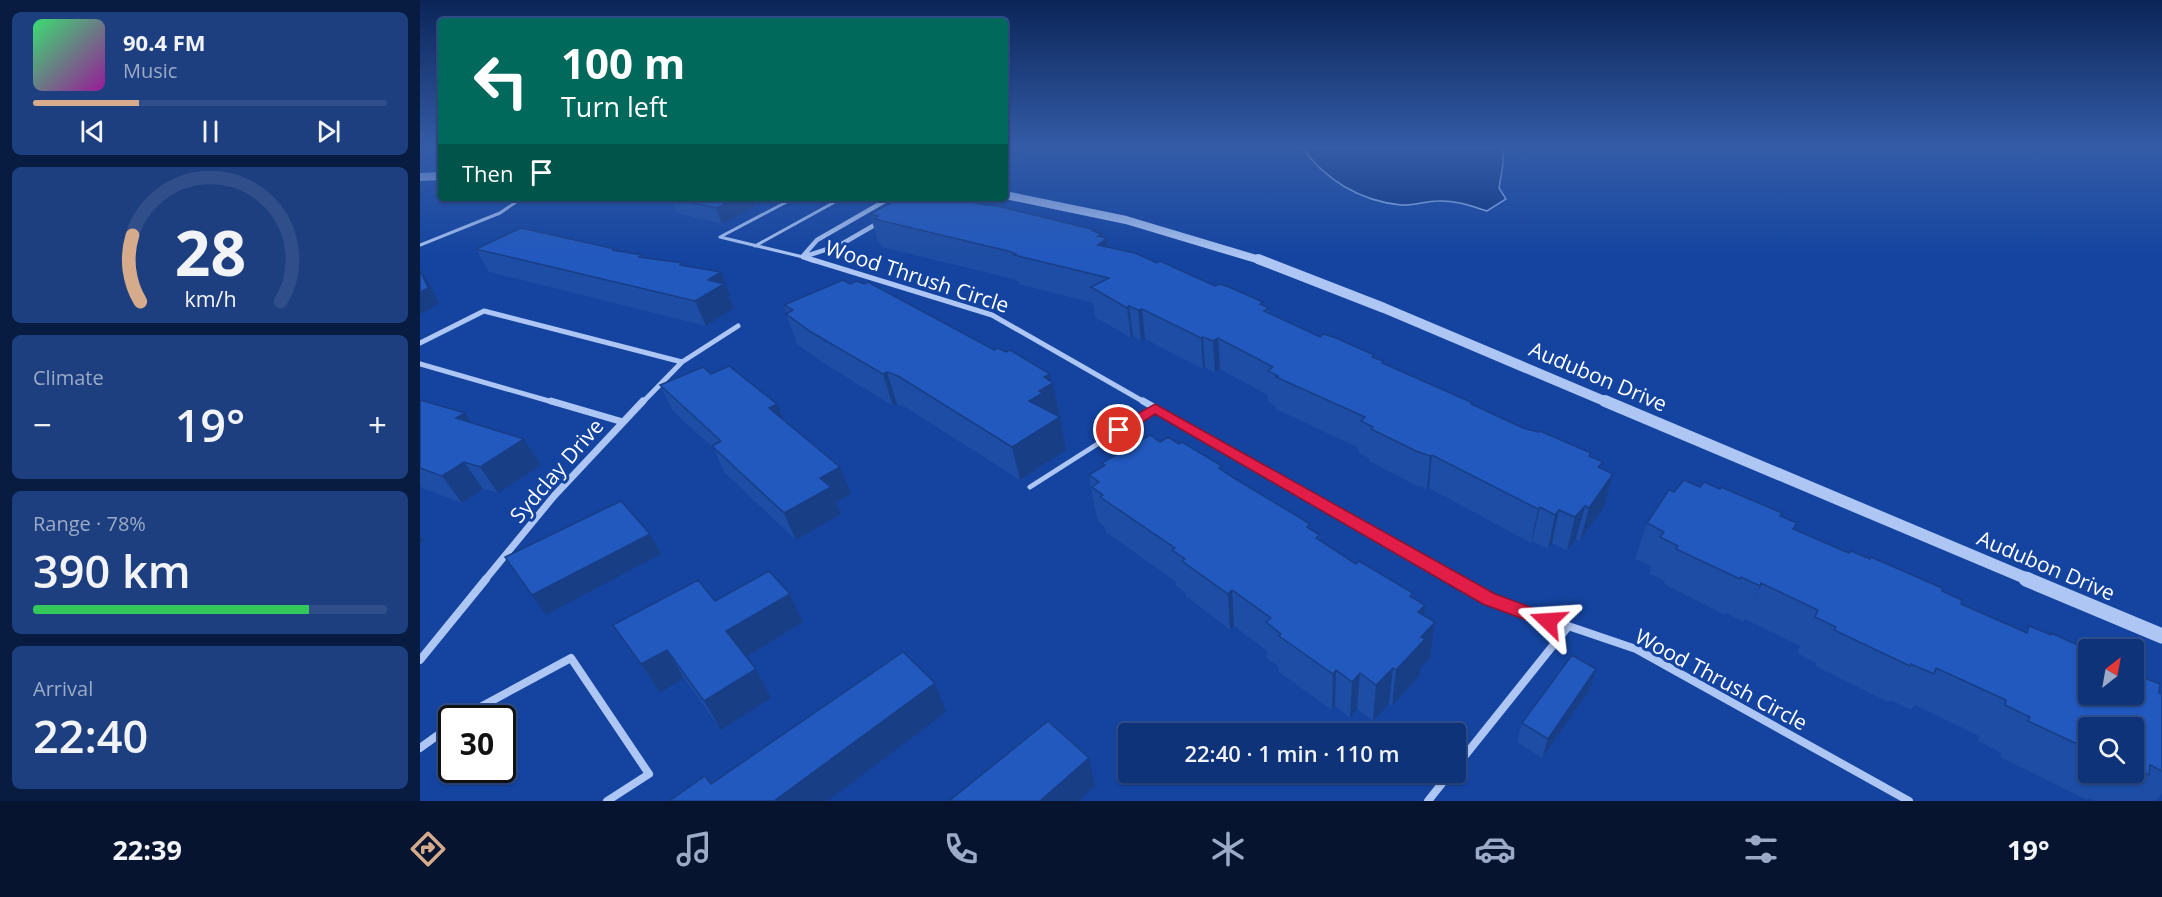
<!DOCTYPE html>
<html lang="en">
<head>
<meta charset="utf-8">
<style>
	:root { --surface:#0f3378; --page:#1d3f80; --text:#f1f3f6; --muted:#9baac6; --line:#2f4e8a; --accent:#d6ab8b }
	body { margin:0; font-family:"Open Sans",sans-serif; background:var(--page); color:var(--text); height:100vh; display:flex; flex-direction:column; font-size:22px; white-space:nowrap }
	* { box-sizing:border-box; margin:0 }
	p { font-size:20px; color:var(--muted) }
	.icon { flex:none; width:33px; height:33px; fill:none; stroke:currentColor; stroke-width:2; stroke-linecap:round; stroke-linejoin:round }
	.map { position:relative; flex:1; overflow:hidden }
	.sheet { display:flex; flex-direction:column; gap:12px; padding:12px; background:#081c42; width:420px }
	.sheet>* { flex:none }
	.top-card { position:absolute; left:18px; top:18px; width:570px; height:183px; border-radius:6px; box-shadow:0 2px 4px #0004,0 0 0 2px var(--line); background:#00695c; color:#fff; overflow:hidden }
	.needle { width:39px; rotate:31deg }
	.tools { position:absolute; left:1658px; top:639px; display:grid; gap:12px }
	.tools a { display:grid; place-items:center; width:66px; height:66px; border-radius:6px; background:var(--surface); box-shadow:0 2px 4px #0004,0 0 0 2px var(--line); font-size:30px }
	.speed { position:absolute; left:18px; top:705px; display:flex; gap:12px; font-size:30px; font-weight:700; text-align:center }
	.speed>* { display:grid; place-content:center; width:78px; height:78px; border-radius:50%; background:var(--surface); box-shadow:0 2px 4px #0004,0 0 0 2px var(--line); line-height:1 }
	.speed .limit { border:3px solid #111; border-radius:9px; background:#fff; color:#111 }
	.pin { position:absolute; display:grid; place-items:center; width:51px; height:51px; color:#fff; margin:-26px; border:3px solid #fff; border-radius:50%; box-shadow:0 2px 6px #0007 }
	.me { position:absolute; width:66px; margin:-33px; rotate:290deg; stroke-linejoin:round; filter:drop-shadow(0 0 4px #0008) }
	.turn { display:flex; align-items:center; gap:21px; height:126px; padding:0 24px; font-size:27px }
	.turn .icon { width:78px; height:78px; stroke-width:2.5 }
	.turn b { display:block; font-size:42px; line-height:51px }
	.then { display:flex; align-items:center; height:57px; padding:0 24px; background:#0003; gap:12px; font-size:22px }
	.big { font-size:45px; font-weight:600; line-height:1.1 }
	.sheet .tile { flex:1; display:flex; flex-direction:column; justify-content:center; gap:9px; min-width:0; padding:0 21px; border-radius:9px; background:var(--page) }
	.sheet .dial { align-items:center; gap:0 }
	.dial svg { height:156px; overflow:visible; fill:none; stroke:var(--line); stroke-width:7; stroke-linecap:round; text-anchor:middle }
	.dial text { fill:var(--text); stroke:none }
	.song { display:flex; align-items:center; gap:18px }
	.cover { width:72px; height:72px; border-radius:9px; background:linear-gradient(135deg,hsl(140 70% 55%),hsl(300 70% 35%)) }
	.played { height:6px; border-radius:3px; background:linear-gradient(90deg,var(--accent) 30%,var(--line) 30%) }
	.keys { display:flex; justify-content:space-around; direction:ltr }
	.heat { display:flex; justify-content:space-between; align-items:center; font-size:33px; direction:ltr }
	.charge { height:9px; border-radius:4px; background:linear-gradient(90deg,#34c759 78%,var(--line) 0) }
	.trip { position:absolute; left:698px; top:723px; width:348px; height:60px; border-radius:6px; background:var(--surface); box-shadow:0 2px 4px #0004,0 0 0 2px var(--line); font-weight:600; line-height:60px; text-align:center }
	.dock { display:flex; height:96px; justify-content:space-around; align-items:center; background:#061430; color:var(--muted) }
	.dock .icon { width:42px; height:42px }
	.dock .current { color:var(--accent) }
	.dock b { font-size:27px; color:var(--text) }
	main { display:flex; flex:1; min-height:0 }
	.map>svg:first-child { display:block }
	.water { fill:#0c327d; stroke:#9fc0f7; stroke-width:1.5 }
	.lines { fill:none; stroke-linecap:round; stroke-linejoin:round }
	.service-far1 { stroke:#adc6f4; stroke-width:3 }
	.service { stroke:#adc6f4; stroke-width:5 }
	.minor-far3 { stroke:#adc6f4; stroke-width:4.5 }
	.minor-far2 { stroke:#adc6f4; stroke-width:5 }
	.minor-far1 { stroke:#adc6f4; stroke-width:7 }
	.minor { stroke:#adc6f4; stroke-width:8 }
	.tertiary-far3 { stroke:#adc6f4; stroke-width:8 }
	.tertiary-far2 { stroke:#adc6f4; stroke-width:10 }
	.tertiary-far1 { stroke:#adc6f4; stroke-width:12 }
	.tertiary { stroke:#adc6f4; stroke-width:15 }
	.wall { fill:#1d4da4; fill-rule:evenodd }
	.shaded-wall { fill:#183e86 }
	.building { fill:#2259bf; stroke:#183e86; stroke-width:1.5 }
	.route { fill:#e11d48; stroke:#92132f; stroke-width:1.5 }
	.labels { text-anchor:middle; stroke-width:6; stroke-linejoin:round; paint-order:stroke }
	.street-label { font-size:21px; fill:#fff; stroke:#1444a0 }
</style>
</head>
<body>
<main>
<section class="sheet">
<div class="tile">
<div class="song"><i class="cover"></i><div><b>90.4 FM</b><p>Music</p></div></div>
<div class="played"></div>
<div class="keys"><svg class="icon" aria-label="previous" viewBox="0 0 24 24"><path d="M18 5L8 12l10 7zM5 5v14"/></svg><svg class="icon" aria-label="pause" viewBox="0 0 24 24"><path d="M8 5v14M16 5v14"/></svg><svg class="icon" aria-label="next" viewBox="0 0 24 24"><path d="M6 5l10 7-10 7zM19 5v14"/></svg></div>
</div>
<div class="tile dial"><svg viewBox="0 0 100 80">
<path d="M14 69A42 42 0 1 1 86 69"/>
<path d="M14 69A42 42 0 0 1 10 35" stroke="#d6ab8b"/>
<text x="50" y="56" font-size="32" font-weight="700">28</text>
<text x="50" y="72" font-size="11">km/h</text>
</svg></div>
<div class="tile"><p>Climate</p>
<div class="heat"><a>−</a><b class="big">19°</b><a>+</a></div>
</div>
<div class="tile"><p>Range · 78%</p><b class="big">390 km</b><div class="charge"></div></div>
<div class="tile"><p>Arrival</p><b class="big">22:40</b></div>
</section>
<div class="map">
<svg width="1742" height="801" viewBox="0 0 1742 801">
	<rect width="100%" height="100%" fill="#1444a0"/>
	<path class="water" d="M 881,146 L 1083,146 L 1083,164 L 1079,188 L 1086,199 L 1067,211 C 1051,206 1035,200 1018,201 C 1006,201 993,206 981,205 C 940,201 905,180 881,146 Z"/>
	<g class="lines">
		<path class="service-far1" d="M 374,198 L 300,237 L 383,257
			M 0,245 L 80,213 L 102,198
			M 335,246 L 422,198"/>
		<path class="service" d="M 610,487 L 734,408"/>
		<path class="minor-far3" d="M 383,256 L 397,240 L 470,198
			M 383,257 L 395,261
			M 383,257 L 420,245 L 458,223"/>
		<path class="minor-far2" d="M 390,259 L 572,315 L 726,403
			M 0,343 L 64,311 L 262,362
			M 0,364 L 136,403
			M 222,403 L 262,362 L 318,326"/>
		<path class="minor-far1" d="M 131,401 L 203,422
			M 723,401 L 1036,580
			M 65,580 L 134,496 L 223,401"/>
		<path class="minor" d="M 1034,579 L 1069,599 L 1216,649 L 1489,801
			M 0,660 L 66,579
			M 40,718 L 151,658 L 229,774 L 187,801
			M 0,748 L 32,725
			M 1035,768 L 1147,628
			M 1008,801 L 1031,772"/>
		<path class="tertiary-far3" d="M 0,177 L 21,176
			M 585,195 L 706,220 L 843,261"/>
		<path class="tertiary-far2" d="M 838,259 L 964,308 L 1189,403"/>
		<path class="tertiary-far1" d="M 1185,401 L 1610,580"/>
		<path class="tertiary" d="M 1606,579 L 1742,636"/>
	</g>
	<path class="wall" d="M 251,198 L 335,207 L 302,224 L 257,213 Z
		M 450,214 L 675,230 L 675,232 L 682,234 L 682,237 L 687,238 L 689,247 L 737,263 L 843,305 L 849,308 L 849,313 L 900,337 L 954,358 L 963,363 L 1053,403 L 1052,405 L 1171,457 L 1181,468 L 1193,474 L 1184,507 L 1160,541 L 1156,539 L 1147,551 L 1132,543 L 1128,549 L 1112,541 L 1111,543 L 1009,488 L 1007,489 L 993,484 L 949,461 L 949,458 L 939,453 L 939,448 L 856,409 L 856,406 L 848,402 L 848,395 L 800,369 L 795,372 L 785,368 L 783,369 L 725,339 L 721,341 L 713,336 L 711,338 L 675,317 L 673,303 L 599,284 L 599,282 L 593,279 L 462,247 L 460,243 L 458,242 Z
		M 56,249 L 195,249 L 196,251 L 222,255 L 224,258 L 263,263 L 263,265 L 310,296 L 309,297 L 314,308 L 286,326 L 69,272 Z
		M 364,305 L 586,352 L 630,374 L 639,414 L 637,416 L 640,417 L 646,450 L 600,480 L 487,408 L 477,404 L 473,406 L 402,362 L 377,344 L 366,314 L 367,313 Z
		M 291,374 L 364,420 L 431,494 L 416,502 L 421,514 L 376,540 L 304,472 L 294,449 L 253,411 L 240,385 Z
		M 0,400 L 51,422 L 104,439 L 121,465 L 78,493 L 63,489 L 42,503 L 2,488 L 0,486 Z
		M 740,442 L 802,470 L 900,535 L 900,541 L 936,564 L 993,593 L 993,598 L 1004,615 L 1015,622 L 1010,658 L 1001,667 L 1000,675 L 972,706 L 969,704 L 953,721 L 937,709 L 930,718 L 915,706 L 912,710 L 859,672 L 859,667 L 847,658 L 847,651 L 814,626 L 810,630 L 766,596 L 765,592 L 756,586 L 756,582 L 686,532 L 685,527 L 678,522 L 676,512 L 675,510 L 669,475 L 683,466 L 682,463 Z
		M 1280,487 L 1360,516 L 1377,523 L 1374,529 L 1522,591 L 1541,604 L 1605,632 L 1609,626 L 1630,635 L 1631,633 L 1717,675 L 1739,693 L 1742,694 L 1742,794 L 1735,801 L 1675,801 L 1669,798 L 1667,800 L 1580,757 L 1582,753 L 1558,741 L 1559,736 L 1495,705 L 1491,710 L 1470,700 L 1468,702 L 1395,666 L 1396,663 L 1377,653 L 1380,646 L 1325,619 L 1324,622 L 1306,613 L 1305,615 L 1244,584 L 1245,581 L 1229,573 L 1231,566 L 1215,559 L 1227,523 L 1254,492 ZM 1668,728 L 1713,728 L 1713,772 L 1668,772 Z
		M 370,594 L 383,622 L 326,657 L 336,669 L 351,698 L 301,730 L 264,678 L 240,693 L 193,625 L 295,601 Z
		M 1176,669 L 1170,689 L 1122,758 L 1097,742 L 1102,723 Z"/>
	<path class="shaded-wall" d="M 317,198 L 331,198 L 335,207 L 302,224 L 296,208 Z
		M 682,234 L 683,241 L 687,238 L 691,266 L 678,245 L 678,236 Z
		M 0,270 L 11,286 L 19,304 L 0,314 Z
		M 301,272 L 310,296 L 309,297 L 314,308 L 286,326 L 275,301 L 288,280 Z
		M 709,306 L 713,336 L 711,338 L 707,308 Z
		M 722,309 L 725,339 L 721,341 L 718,310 Z
		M 783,337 L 785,368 L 783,369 L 781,338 Z
		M 798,338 L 800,369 L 795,372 L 793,341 Z
		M 467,372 L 477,404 L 473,406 L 463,374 Z
		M 630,374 L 632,384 L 633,383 L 639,414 L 628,421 L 640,417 L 646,450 L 600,480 L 592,447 L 609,401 L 619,391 L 624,377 Z
		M 357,404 L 368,430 L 349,408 Z
		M 45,413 L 62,439 L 36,418 Z
		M 104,439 L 121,465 L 78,493 L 60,467 Z
		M 1012,455 L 1009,488 L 1007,489 L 1010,456 Z
		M 44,462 L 63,489 L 42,503 L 22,476 Z
		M 420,467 L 431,494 L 416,502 L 421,514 L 376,540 L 364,513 L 400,478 Z
		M 1193,474 L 1184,507 L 1160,541 L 1169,508 Z
		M 1165,506 L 1156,539 L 1147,551 L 1155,517 Z
		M 1120,507 L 1112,541 L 1111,543 L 1118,509 Z
		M 1139,510 L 1132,543 L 1128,549 L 1135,515 Z
		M 230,534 L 241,554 L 126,615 L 112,595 Z
		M 0,536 L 4,541 L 0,544 Z
		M 1341,583 L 1324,622 L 1340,586 Z
		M 812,590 L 814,626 L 810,630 L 808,594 Z
		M 370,594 L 383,622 L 321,660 L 306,631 Z
		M 1005,605 L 1001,636 L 1015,622 L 1010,658 L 1001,667 L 1000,675 L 972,706 L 976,670 L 998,612 Z
		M 247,650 L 264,678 L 240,693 L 221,664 Z
		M 973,668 L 969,704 L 953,721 L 956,685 Z
		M 336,669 L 351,698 L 301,730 L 284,701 Z
		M 1176,669 L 1170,689 L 1122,758 L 1128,739 Z
		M 916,670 L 915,706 L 912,710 L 913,674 Z
		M 940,673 L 937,709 L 930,718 L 932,682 Z
		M 515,683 L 526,712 L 408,801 L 354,801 Z
		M 669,758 L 675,786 L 659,801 L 620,801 Z"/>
	<path class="building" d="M 251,198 L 317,198 L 296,208 Z
		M 480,198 L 532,198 L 566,205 L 578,206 L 675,230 L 673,231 L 682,234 L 678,236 L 687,238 L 678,245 L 715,253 L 737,263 L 740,261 L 795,286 L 799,284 L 809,287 L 843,302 L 840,304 L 849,308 L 844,311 L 900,337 L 904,334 L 916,338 L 954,355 L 952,357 L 963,361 L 962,363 L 1053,403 L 1051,404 L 1103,428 L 1118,432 L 1120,431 L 1171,453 L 1169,456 L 1183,462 L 1178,467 L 1193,474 L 1169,508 L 1165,506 L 1155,517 L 1139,510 L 1135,515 L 1120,507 L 1118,509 L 1012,455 L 1010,456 L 996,451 L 951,429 L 953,427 L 941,421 L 945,417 L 856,377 L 858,376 L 848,371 L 853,367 L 798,338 L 793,341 L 783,337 L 781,338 L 722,309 L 718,310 L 709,306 L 707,308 L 671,287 L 689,278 L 594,255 L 596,254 L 588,251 L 454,219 L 458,216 L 450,214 Z
		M 101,228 L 195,249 L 192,250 L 222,255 L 219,257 L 263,263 L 260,265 L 301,272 L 288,280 L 304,284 L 275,301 L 56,249 Z
		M 0,270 L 8,288 L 0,292 Z
		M 423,280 L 430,284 L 437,281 L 444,284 L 448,282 L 574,350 L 578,348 L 586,352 L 590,350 L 630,374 L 624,377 L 633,383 L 619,391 L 623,393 L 609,401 L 640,417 L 592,447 L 478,376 L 467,372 L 463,374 L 391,332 L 366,314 L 373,310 L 364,305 Z
		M 309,366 L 357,404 L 349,408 L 420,467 L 400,478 L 411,487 L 364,513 L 292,446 L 301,441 L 240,385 L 283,367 L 291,374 Z
		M 0,400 L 45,413 L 36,418 L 104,439 L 60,467 L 44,462 L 22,476 L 0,468 Z
		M 730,435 L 740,442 L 748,437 L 759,444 L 762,442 L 802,466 L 799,468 L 809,475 L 890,524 L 887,527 L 900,535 L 896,538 L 936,564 L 939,561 L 993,593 L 990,596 L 1005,605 L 998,612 L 1015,622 L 1001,637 L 1005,639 L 976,670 L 973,668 L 956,685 L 940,673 L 932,682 L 916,670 L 913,674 L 859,636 L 861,634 L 846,622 L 851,618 L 812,590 L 808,594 L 762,561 L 765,559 L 752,550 L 755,548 L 680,497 L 683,495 L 672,487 L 679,482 L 669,475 L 685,465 L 682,463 Z
		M 1264,480 L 1280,487 L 1284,482 L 1300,489 L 1301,487 L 1362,513 L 1360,516 L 1377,523 L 1373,529 L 1429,553 L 1431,551 L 1450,559 L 1451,557 L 1522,588 L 1522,591 L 1542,600 L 1541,604 L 1607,633 L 1609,626 L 1631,635 L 1631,633 L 1669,650 L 1668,650 L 1668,694 L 1713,694 L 1713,669 L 1718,671 L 1717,675 L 1740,684 L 1739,693 L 1742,694 L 1742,771 L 1730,765 L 1729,775 L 1713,768 L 1713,728 L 1668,728 L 1668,749 L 1608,721 L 1610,717 L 1585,705 L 1586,700 L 1516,668 L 1514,674 L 1491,664 L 1490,666 L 1414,630 L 1416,627 L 1395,617 L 1398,610 L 1341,583 L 1340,586 L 1321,577 L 1320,579 L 1256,549 L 1258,546 L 1240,537 L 1244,532 L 1227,523 L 1249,490 L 1254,492 Z
		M 201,501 L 230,534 L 112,595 L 85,557 Z
		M 349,571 L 370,594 L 306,631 L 336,669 L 284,701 L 247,650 L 221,664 L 193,625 L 278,580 L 295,601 Z
		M 483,652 L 515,683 L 354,801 L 249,801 L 285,776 L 291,784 Z
		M 1152,655 L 1176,669 L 1128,739 L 1102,723 Z
		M 628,721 L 669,758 L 620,801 L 529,801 Z"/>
	<linearGradient id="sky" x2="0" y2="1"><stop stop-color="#0b2558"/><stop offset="0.57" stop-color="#345ca7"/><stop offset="1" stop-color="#345ca7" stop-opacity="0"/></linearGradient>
	<rect width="1742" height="258" fill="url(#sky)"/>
	<path class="route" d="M 735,404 L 1075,594 L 1134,616 L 1137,621 L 1134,626 L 1128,628 L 1063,604 L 735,414 L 704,434 L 694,434 L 692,430 L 694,427 Z"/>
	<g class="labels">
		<g class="street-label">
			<text transform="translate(497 277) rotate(18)" y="7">Wood Thrush Circle</text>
			<text transform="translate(1178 377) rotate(23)" y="7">Audubon Drive</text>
			<text transform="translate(137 471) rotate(-49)" y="7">Sydclay Drive</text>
			<text transform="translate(1626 566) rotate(23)" y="7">Audubon Drive</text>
			<text transform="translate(1301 680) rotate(28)" y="7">Wood Thrush Circle</text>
		</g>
	</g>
</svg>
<div class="tools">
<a><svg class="needle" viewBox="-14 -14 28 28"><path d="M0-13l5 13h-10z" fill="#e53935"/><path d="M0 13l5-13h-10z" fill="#9baac6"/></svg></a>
<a><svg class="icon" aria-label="search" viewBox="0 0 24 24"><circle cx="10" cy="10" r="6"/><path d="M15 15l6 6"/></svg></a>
</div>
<div class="speed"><div class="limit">30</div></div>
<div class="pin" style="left:699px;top:430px;background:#d93025"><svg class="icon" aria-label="arrive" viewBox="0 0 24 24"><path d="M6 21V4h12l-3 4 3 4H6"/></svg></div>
<svg class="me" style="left:1128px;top:621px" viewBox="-20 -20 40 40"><path d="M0-17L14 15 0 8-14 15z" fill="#e11d48" stroke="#fff" stroke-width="4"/></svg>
<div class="trip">22:40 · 1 min · 110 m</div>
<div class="top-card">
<div class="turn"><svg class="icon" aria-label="left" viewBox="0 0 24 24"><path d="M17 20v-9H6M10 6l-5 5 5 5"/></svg><div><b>100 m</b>Turn left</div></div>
<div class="then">Then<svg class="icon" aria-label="arrive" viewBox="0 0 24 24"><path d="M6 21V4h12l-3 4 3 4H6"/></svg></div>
</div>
</div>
</main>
<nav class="dock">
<b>22:39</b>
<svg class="icon current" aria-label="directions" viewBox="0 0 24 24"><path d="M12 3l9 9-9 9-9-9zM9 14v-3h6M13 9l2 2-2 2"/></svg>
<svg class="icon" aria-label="music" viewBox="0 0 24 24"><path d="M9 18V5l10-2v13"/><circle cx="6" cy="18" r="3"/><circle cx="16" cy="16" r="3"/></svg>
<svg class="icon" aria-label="phone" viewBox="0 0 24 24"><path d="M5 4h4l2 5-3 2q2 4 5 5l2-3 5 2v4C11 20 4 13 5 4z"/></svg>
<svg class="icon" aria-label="climate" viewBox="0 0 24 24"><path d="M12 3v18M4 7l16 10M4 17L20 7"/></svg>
<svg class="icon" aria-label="car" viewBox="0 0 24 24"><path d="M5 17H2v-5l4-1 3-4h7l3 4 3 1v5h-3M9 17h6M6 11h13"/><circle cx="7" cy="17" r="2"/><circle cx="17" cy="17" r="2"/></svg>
<svg class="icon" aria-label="filters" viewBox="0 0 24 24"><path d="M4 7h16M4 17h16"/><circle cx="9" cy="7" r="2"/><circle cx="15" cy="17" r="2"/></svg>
<b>19°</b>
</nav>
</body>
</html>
